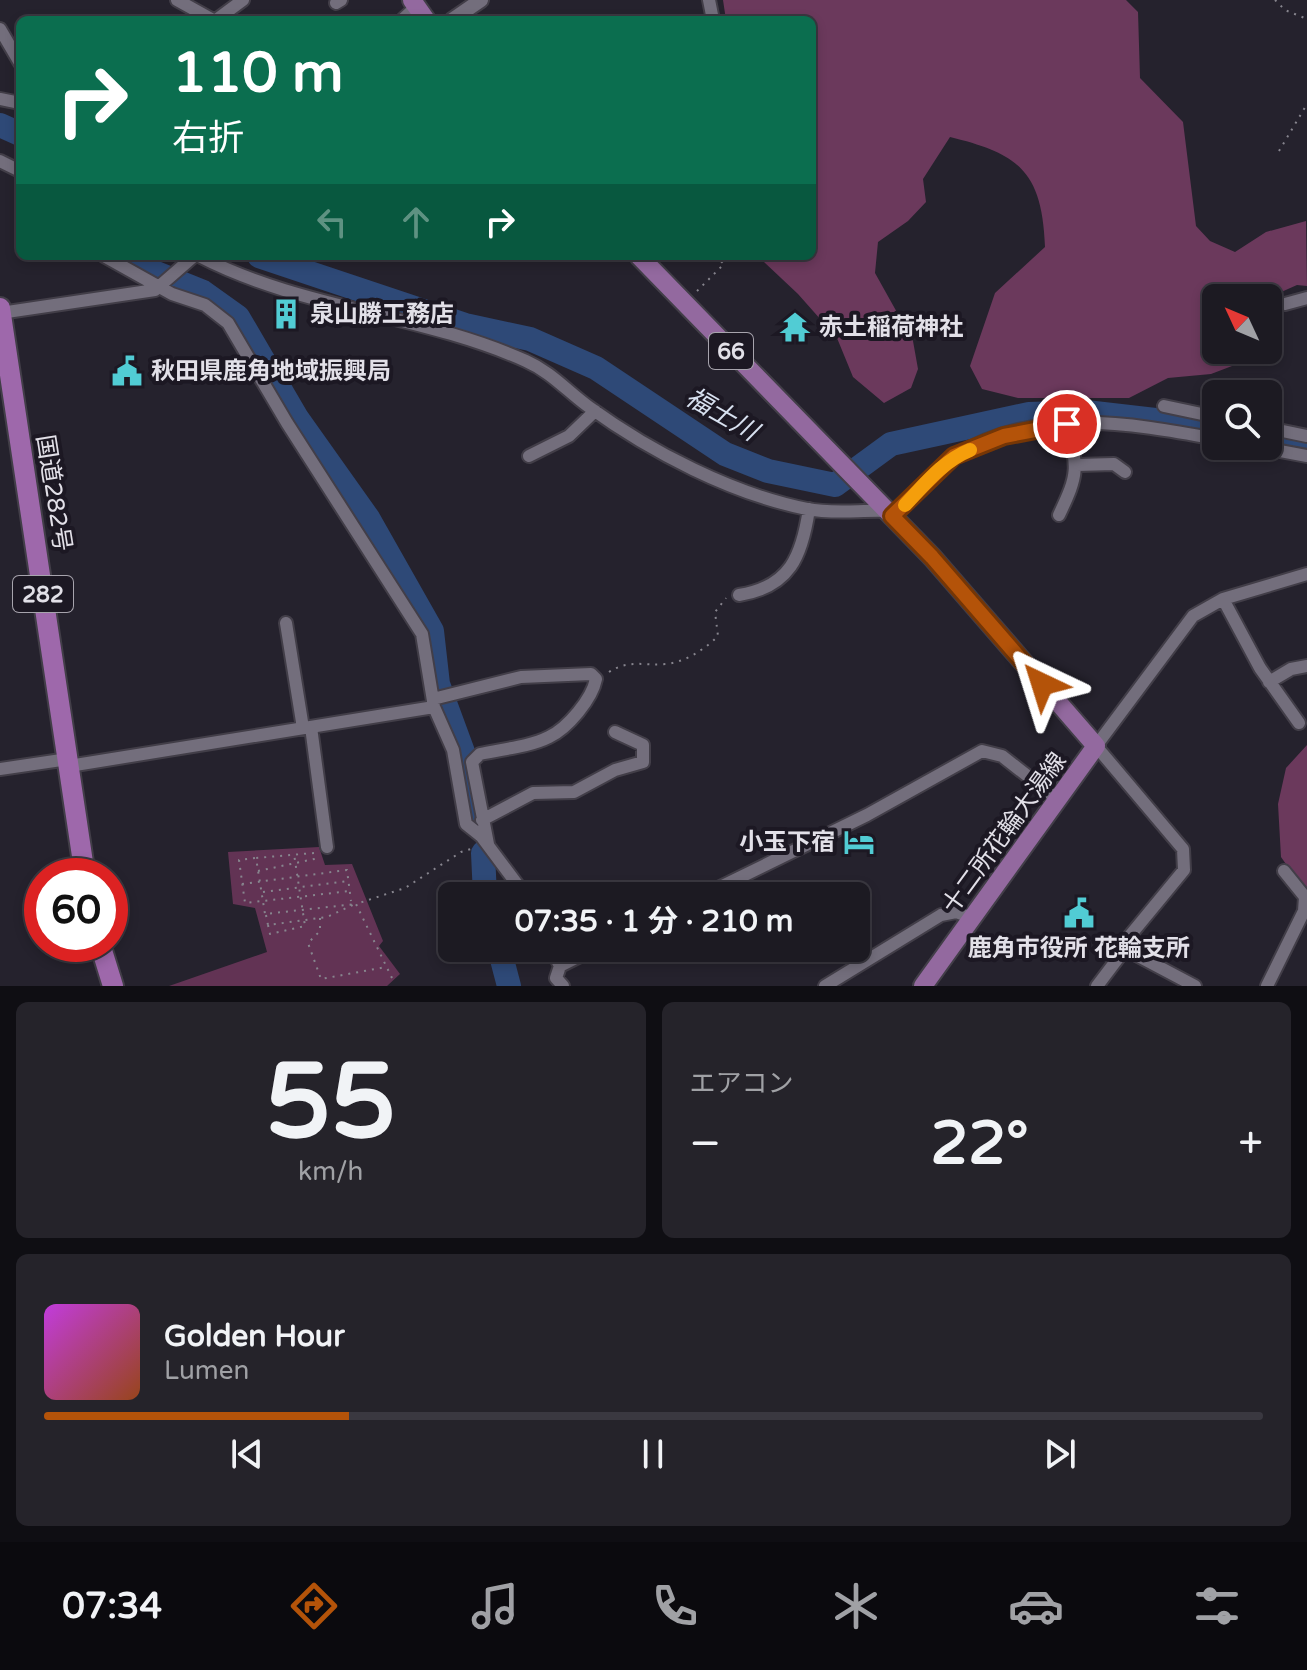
<!DOCTYPE html>
<html lang="ja">
<head>
<meta charset="utf-8">
<style>
	:root { --surface:#1c1a22; --page:#25232a; --text:#f1f3f6; --muted:#a0a1a5; --line:#3a3840; --accent:#b45309 }
	body { margin:0; font-family:"Varela Round","Noto Sans JP",sans-serif; background:var(--page); color:var(--text); height:100vh; display:flex; flex-direction:column; font-size:30px; white-space:nowrap }
	* { box-sizing:border-box; margin:0 }
	p { font-size:26px; color:var(--muted) }
	.icon { flex:none; width:44px; height:44px; fill:none; stroke:currentColor; stroke-width:2; stroke-linecap:round; stroke-linejoin:round }
	.map { position:relative; height:986px; overflow:hidden }
	.drawer { display:flex; flex-direction:column; gap:16px; padding:16px; background:#0f0e13; flex:1 }
	.drawer>* { flex:none }
	.guide { position:absolute; left:16px; top:16px; width:800px; height:244px; border-radius:12px; box-shadow:0 4px 12px #0003,0 0 0 2px var(--line); background:#0b6e4f; color:#fff; overflow:hidden }
	.needle { width:52px; rotate:314deg }
	.buttons { position:absolute; left:1202px; top:284px; display:grid; gap:16px }
	.buttons a { display:grid; place-items:center; width:80px; height:80px; border-radius:12px; background:var(--surface); box-shadow:0 4px 12px #0003,0 0 0 2px var(--line); font-size:40px }
	.speed { position:absolute; left:24px; top:858px; display:flex; gap:16px; font-size:40px; font-weight:700; text-align:center }
	.speed>* { display:grid; place-content:center; width:104px; height:104px; border-radius:50%; background:var(--surface); box-shadow:0 4px 12px #0003,0 0 0 2px var(--line); line-height:1 }
	.speed .limit { border:12px solid #d22; background:#fff; color:#111 }
	.pin { position:absolute; display:grid; place-items:center; width:68px; height:68px; color:#fff; margin:-34px; border:4px solid #fff; border-radius:50%; box-shadow:0 2px 8px #0007 }
	.me { position:absolute; width:88px; margin:-44px; rotate:319deg; stroke-linejoin:round; filter:drop-shadow(0 0 6px #0008) }
	.turn { display:flex; align-items:center; gap:28px; height:168px; padding:0 24px; font-size:36px }
	.turn .icon { width:104px; height:104px; stroke-width:2.5 }
	.turn b { display:block; font-size:56px; line-height:68px }
	.lanes { display:flex; align-items:center; height:76px; padding:0 24px; background:#0003; justify-content:center; gap:40px; direction:ltr }
	.lanes .off { opacity:.35 }
	.big { font-size:60px; font-weight:700; line-height:1.1 }
	.drawer .widget { flex:1; display:flex; flex-direction:column; justify-content:center; gap:12px; min-width:0; padding:0 28px; border-radius:12px; background:var(--page) }
	.drawer .dial { align-items:center; gap:0 }
	.dial b { font-size:104px; line-height:1 }
	.song { display:flex; align-items:center; gap:24px }
	.cover { width:96px; height:96px; border-radius:12px; background:linear-gradient(135deg,hsl(290 70% 55%),hsl(20 70% 35%)) }
	.played { height:8px; border-radius:4px; background:linear-gradient(90deg,var(--accent) 25%,var(--line) 25%) }
	.keys { display:flex; justify-content:space-around; direction:ltr }
	.heat { display:flex; justify-content:space-between; align-items:center; font-size:44px; direction:ltr }
	.drawer .tiles { flex:1; display:grid; gap:16px; grid-template-columns:1fr 1fr }
	.widget:last-child { grid-column:span 2 }
	.trip { position:absolute; left:438px; top:882px; width:432px; height:80px; border-radius:12px; background:var(--surface); box-shadow:0 4px 12px #0003,0 0 0 2px var(--line); font-weight:700; line-height:80px; text-align:center }
	.menu { display:flex; height:128px; justify-content:space-around; align-items:center; background:#0b0a0e; color:var(--muted) }
	.menu .icon { width:56px; height:56px }
	.menu .selected { color:var(--accent) }
	.menu b { font-size:36px; color:var(--text) }
	.map>svg:first-child { display:block }
	.green { fill:#623354 }
	.forest { fill:#6b395c }
	.lines { fill:none; stroke-linecap:round; stroke-linejoin:round }
	.river { stroke:#2e4977; stroke-width:24 }
	.minor-casing { stroke:#423e48; stroke-width:16 }
	.tertiary-casing { stroke:#423e48; stroke-width:18 }
	.primary-casing { stroke:#423e48; stroke-width:22 }
	.trunk-casing { stroke:#423e48; stroke-width:24 }
	.path { stroke:#87858e; stroke-width:2; stroke-dasharray:2 6; stroke-linecap:butt }
	.minor { stroke:#736e7c; stroke-width:12 }
	.tertiary { stroke:#736e7c; stroke-width:14 }
	.primary { stroke:#93699f; stroke-width:18 }
	.trunk { stroke:#9e68ab; stroke-width:20 }
	.route-casing { stroke:#753606; stroke-width:20 }
	.route { stroke:#b45309; stroke-width:14 }
	.slow { stroke:#f59e0b; stroke-width:14 }
	.labels { text-anchor:middle; stroke-width:8; stroke-linejoin:round; paint-order:stroke }
	.shield { fill:#1c1823; stroke:#a7a4ad; stroke-width:2 }
	.shield-label { font-size:22px; font-weight:bold; fill:#e2e0e8 }
	.poi-label { font-size:24px; font-weight:bold; fill:#e2e0e8; stroke:#1c1823; text-anchor:start }
	.street-label { font-size:24px; fill:#e2e0e8; stroke:#1c1823 }
	.water-label { font-size:26px; font-style:italic; fill:#d8e1f0; stroke:#1c1823 }
</style>
</head>
<body>
<div class="map">
<svg width="1307" height="986" viewBox="0 0 1307 986">
	<rect width="100%" height="100%" fill="#25222d"/>
	<path class="green" d="M 319,847 L 325,865 L 352,864 L 383,941 L 379,946 L 400,974 L 387,986 L 169,986 L 267,952 L 255,908 L 233,904 L 228,852 Z"/>
	<path class="forest" d="M 723,0 L 1126,0 L 1138,12 L 1140,78 L 1183,122 L 1196,226 L 1210,241 L 1235,252 L 1266,232 L 1306,221 L 1307,286 L 1297,285 L 1268,298 L 1216,298 L 1216,350 L 1240,350 L 1240,363 L 1211,374 L 1168,378 L 1129,398 L 1018,398 L 982,389 L 970,366 L 995,293 L 1045,247 C 1042,172 1020,154 950,137 L 923,179 L 926,202 L 908,221 L 878,242 L 875,273 L 913,341 L 918,369 L 911,388 L 884,403 L 853,377 L 837,338 L 798,294 L 764,262 L 749,256 L 812,256 L 812,20 L 726,20 Z
		M 1307,745 L 1307,894 L 1281,857 L 1278,804 L 1286,768 Z"/>
	<g class="lines">
		<path class="river" d="M 0,125 L 20,134
			M 126,256 L 151,271 L 203,292 L 238,317 L 297,418 L 368,518 L 432,631 L 438,684 L 463,752 L 478,819
			M 259,256 L 465,325 L 530,339 L 596,368 L 725,454 L 768,471 L 835,485 L 891,444 L 1029,414 L 1086,412 L 1216,427
			M 1268,438 L 1307,446
			M 483,853 L 485,896
			M 499,948 L 509,986"/>
		<g class="minor-casing">
			<path id="minor" d="M 177,0 L 213,20
				M 709,0 L 713,20
				M 336,3 L 341,0
				M 216,20 L 243,0
				M 402,20 L 416,7
				M 0,29 L 20,63
				M 0,99 L 20,103
				M 0,161 L 20,171
				M 104,256 L 172,294 L 205,305 L 228,323 L 287,423 L 422,634 L 434,707 L 453,750 L 466,824 L 481,836 L 526,896
				M 199,256 C 301,309 421,314 526,361 C 551,372 567,391 589,407 C 651,452 732,494 807,509 C 832,514 861,510 886,511
				M 1285,304 L 1307,298
				M 0,313 L 155,290 L 194,256
				M 1164,406 L 1216,417
				M 1268,428 L 1307,436
				M 1253,446 L 1307,456
				M 529,456 L 569,436 L 595,411
				M 1077,465 L 1114,464 L 1125,472
				M 1059,515 C 1079,473 1078,469 1067,424
				M 892,516 C 913,498 930,472 954,457 C 1032,406 1131,423 1216,439
				M 739,595 C 790,587 802,556 809,509
				M 1223,599 L 1260,668 L 1299,723
				M 286,623 L 303,728
				M 1269,682 L 1291,669 L 1307,666
				M 433,699 L 521,677 L 591,674 L 596,679 C 592,699 568,728 549,737 C 529,747 502,749 480,754 L 472,762 L 488,844
				M 311,727 L 327,847
				M 69,766 L 434,707
				M 0,769 L 68,759
				M 482,820 L 533,793 L 574,792 L 615,770 L 643,762 L 643,745 L 615,732
				M 702,896 L 867,815 L 982,751 L 1002,756 L 1057,799
				M 551,948 L 560,966 L 556,978 L 563,986
				M 1125,949 L 1195,986
				M 560,966 L 596,948
				M 825,986 L 941,915 L 956,912 L 972,918
				M 1097,986 L 1125,949 L 1128,938 L 1184,870 L 1183,849 L 1096,746 L 1193,616 L 1223,599 L 1307,574
				M 1267,986 L 1304,911 L 1305,897 L 1284,871"/>
		</g>
		<g class="tertiary-casing">
			<path id="tertiary" d="M 452,20 L 481,0"/>
		</g>
		<g class="primary-casing">
			<path id="primary" d="M 412,0 L 426,20
				M 639,256 L 932,557 L 1096,746 L 923,986"/>
		</g>
		<g class="trunk-casing">
			<path id="trunk" d="M 0,308 L 85,876
				M 100,944 L 113,986"/>
		</g>
		<path class="path" d="M 1275,0 L 1285,10 L 1307,19
			M 1279,151 L 1307,104
			M 697,291 L 724,264 L 715,256
			M 609,672 C 629,659 644,666 666,664 C 685,662 704,650 718,636 L 715,612 L 726,598
			M 314,853 L 256,858 L 265,914 L 356,904
			M 255,858 L 239,860 L 245,903 L 350,891
			M 258,871 L 319,858
			M 242,884 L 347,870 L 351,901
			M 263,892 L 348,881
			M 266,915 L 268,925 L 327,917 L 355,904
			M 320,918 L 320,931 L 308,943 L 321,979 L 386,967
			M 268,925 L 270,934 L 305,926 L 294,854
			M 392,978 L 356,904 L 405,888 L 461,852 L 474,848"/>
		<use href="#minor" class="minor"/>
		<use href="#tertiary" class="tertiary"/>
		<use href="#primary" class="primary"/>
		<use href="#trunk" class="trunk"/>
	</g>
	<g class="lines">
		<g class="route-casing">
			<path id="route" d="M 1042,684 L 932,557 L 892,516 L 954,456 L 1004,436 L 1067,424"/>
		</g>
		<use href="#route" class="route"/>
		<path class="slow" d="M 905,505 C 925,484 943,461 970,450"/>
	</g>
	<defs>
		<g id="building-bare" transform="scale(2.4)"><path d="M-4-6H4V6H1V3H-1V6H-4ZM-2.5-4.3h1.7v1.8h-1.7ZM.8-4.3h1.7v1.8H.8ZM-2.5-1h1.7V.8h-1.7ZM.8-1h1.7V.8H.8Z" fill="#51ccd4" stroke="#1c1823" stroke-width="2.5" paint-order="stroke"/></g>
		<g id="temple-bare" transform="scale(2.4)"><path d="M0-6L5-2H3V0L6.5 2.5H4V6H1.5V3h-3V6H-4V2.5H-6.5L-3 0V-2H-5Z" fill="#51ccd4" stroke="#1c1823" stroke-width="2.5" paint-order="stroke"/></g>
		<g id="civic-bare" transform="scale(2.4)"><path d="M-.6-6.5H3V-4.5H.6V-3L4-1V1h2V6H-6V1h2V-1L-.6-3ZM-1.2 2.5V6h2.4V2.5Z" fill="#51ccd4" stroke="#1c1823" stroke-width="2.5" paint-order="stroke"/></g>
		<g id="hotel-bare" transform="scale(2.4)"><path d="M-6-4.5h1.5V1H6V5H4.5V3h-9V5H-6ZM-4 0a1.8 1.8 0 1 1 3.6 0ZM.5 0V-2.5h3Q6-2.5 6 0Z" fill="#51ccd4" stroke="#1c1823" stroke-width="2.5" paint-order="stroke"/></g>
	</defs>
	<g fill-rule="evenodd">
		<use href="#building-bare" x="286" y="314"/>
		<use href="#temple-bare" x="795" y="327"/>
		<use href="#civic-bare" x="127" y="371"/>
		<use href="#hotel-bare" x="859" y="842"/>
		<use href="#civic-bare" x="1079" y="913"/>
	</g>
	<g class="labels">
		<g class="shield">
			<rect x="709" y="333" width="44" height="36" rx="6"/>
			<rect x="13" y="576" width="60" height="36" rx="6"/>
		</g>
		<g class="shield-label">
			<text x="731" y="359">66</text>
			<text x="43" y="602">282</text>
		</g>
		<g class="poi-label">
			<text x="310" y="322">泉山勝工務店</text>
			<text x="819" y="335">赤土稲荷神社</text>
			<text x="151" y="379">秋田県鹿角地域振興局</text>
			<text x="835" y="850" text-anchor="end">小玉下宿</text>
			<text x="1079" y="956" text-anchor="middle">鹿角市役所 花輪支所</text>
		</g>
		<g class="street-label">
			<text transform="translate(54 493) rotate(81)" y="8">国道282号</text>
			<text transform="translate(1004 833) rotate(-54)" y="8">十二所花輪大湯線</text>
		</g>
		<g class="water-label">
			<text transform="translate(722 414) rotate(30)" y="9">福士川</text>
		</g>
	</g>
</svg>
<div class="buttons">
<a><svg class="needle" viewBox="-14 -14 28 28"><path d="M0-13l5 13h-10z" fill="#e53935"/><path d="M0 13l5-13h-10z" fill="#a0a1a5"/></svg></a>
<a><svg class="icon" aria-label="search" viewBox="0 0 24 24"><circle cx="10" cy="10" r="6"/><path d="M15 15l6 6"/></svg></a>
</div>
<div class="speed"><div class="limit">60</div></div>
<div class="pin" style="left:1067px;top:424px;background:#d93025"><svg class="icon" aria-label="arrive" viewBox="0 0 24 24"><path d="M6 21V4h12l-3 4 3 4H6"/></svg></div>
<svg class="me" style="left:1042px;top:684px" viewBox="-20 -20 40 40"><path d="M0-17L14 15 0 8-14 15z" fill="#b45309" stroke="#fff" stroke-width="4"/></svg>
<div class="trip">07:35 · 1 分 · 210 m</div>
<div class="guide">
<div class="turn"><svg class="icon" aria-label="right" viewBox="0 0 24 24"><path d="M7 20v-9h11M14 6l5 5-5 5"/></svg><div><b>110 m</b>右折</div></div>
<div class="lanes"><svg class="icon off" aria-label="left" viewBox="0 0 24 24"><path d="M17 20v-9H6M10 6l-5 5 5 5"/></svg><svg class="icon off" aria-label="ahead" viewBox="0 0 24 24"><path d="M12 20V5M6 11l6-6 6 6"/></svg><svg class="icon" aria-label="right" viewBox="0 0 24 24"><path d="M7 20v-9h11M14 6l5 5-5 5"/></svg></div>
</div>
</div>
<section class="drawer">
<div class="tiles">
<div class="widget dial"><b>55</b><p>km/h</p></div>
<div class="widget"><p>エアコン</p>
<div class="heat"><a>−</a><b class="big">22°</b><a>+</a></div>
</div>
<div class="widget">
<div class="song"><i class="cover"></i><div><b>Golden Hour</b><p>Lumen</p></div></div>
<div class="played"></div>
<div class="keys"><svg class="icon" aria-label="previous" viewBox="0 0 24 24"><path d="M18 5L8 12l10 7zM5 5v14"/></svg><svg class="icon" aria-label="pause" viewBox="0 0 24 24"><path d="M8 5v14M16 5v14"/></svg><svg class="icon" aria-label="next" viewBox="0 0 24 24"><path d="M6 5l10 7-10 7zM19 5v14"/></svg></div>
</div>
</div>
</section>
<nav class="menu">
<b>07:34</b>
<svg class="icon selected" aria-label="directions" viewBox="0 0 24 24"><path d="M12 3l9 9-9 9-9-9zM9 14v-3h6M13 9l2 2-2 2"/></svg>
<svg class="icon" aria-label="music" viewBox="0 0 24 24"><path d="M9 18V5l10-2v13"/><circle cx="6" cy="18" r="3"/><circle cx="16" cy="16" r="3"/></svg>
<svg class="icon" aria-label="phone" viewBox="0 0 24 24"><path d="M5 4h4l2 5-3 2q2 4 5 5l2-3 5 2v4C11 20 4 13 5 4z"/></svg>
<svg class="icon" aria-label="climate" viewBox="0 0 24 24"><path d="M12 3v18M4 7l16 10M4 17L20 7"/></svg>
<svg class="icon" aria-label="car" viewBox="0 0 24 24"><path d="M5 17H2v-5l4-1 3-4h7l3 4 3 1v5h-3M9 17h6M6 11h13"/><circle cx="7" cy="17" r="2"/><circle cx="17" cy="17" r="2"/></svg>
<svg class="icon" aria-label="filters" viewBox="0 0 24 24"><path d="M4 7h16M4 17h16"/><circle cx="9" cy="7" r="2"/><circle cx="15" cy="17" r="2"/></svg>
</nav>
</body>
</html>
